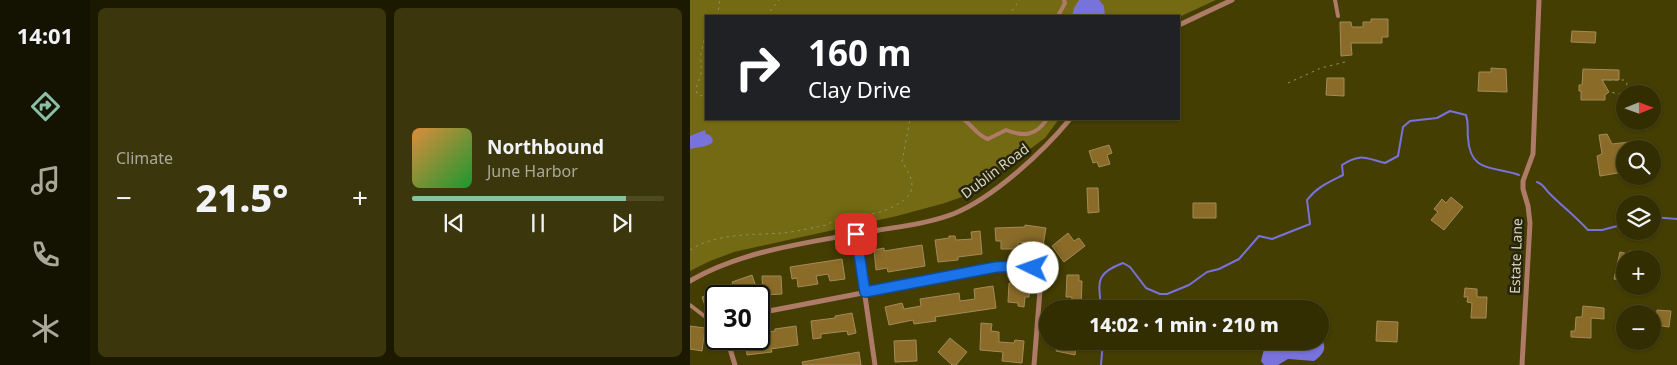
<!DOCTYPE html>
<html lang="en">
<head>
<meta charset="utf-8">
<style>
	:root { --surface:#332e02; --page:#3b360c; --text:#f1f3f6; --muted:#a9a899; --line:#4e4a24; --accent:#8abfa5 }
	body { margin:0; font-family:"Noto Sans",sans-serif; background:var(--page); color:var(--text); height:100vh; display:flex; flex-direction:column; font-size:19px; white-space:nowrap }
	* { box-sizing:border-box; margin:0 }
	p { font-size:16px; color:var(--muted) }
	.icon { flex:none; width:28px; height:28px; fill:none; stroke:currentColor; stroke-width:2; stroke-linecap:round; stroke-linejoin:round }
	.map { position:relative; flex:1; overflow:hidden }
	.sheet { display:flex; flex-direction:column; gap:8px; padding:8px; background:#1c1901; width:600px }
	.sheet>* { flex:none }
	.banner { position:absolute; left:15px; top:15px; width:475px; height:105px; border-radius:0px; box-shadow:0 1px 4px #0004,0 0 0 1px var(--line); background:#202124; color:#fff; overflow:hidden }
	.needle { width:32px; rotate:89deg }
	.buttons { position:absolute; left:926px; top:85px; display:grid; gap:10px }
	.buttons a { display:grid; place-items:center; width:45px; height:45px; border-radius:50%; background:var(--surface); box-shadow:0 1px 4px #0004,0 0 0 1px var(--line); font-size:25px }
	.speed { position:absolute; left:15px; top:285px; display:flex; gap:10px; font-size:25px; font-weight:700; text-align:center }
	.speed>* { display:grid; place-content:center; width:65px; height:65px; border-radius:50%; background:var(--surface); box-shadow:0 1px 4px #0004,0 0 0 1px var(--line); line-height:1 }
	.speed .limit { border:2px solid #111; border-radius:8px; background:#fff; color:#111 }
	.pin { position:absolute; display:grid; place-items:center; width:42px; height:42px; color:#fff; margin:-21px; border-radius:10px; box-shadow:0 2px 8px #0006 }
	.me { position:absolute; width:55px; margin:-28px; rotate:273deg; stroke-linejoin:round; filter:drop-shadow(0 0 4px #0008) }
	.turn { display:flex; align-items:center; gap:18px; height:105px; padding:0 20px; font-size:22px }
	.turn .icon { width:65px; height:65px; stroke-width:2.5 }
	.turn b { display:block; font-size:35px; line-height:42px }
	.big { font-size:38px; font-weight:800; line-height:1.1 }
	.sheet .tile { flex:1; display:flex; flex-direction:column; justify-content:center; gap:8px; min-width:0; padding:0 18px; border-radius:8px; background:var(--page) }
	.song { display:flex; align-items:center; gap:15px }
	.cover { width:60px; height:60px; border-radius:8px; background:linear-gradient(135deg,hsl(30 70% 55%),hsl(130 70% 35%)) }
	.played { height:5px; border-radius:2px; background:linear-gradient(90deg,var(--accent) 85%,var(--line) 85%) }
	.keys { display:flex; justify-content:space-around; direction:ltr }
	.heat { display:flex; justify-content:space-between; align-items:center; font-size:28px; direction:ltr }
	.sheet .tiles { flex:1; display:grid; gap:8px; grid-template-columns:repeat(2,1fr) }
	.trip { position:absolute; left:349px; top:300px; width:290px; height:50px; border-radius:25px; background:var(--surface); box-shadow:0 1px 4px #0004,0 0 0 1px var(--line); font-weight:800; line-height:50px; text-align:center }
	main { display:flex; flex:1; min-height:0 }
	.menu { display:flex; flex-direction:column; width:90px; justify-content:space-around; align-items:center; background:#141201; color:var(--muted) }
	.menu .icon { width:35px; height:35px }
	.menu .selected { color:var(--accent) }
	.menu b { font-size:22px; color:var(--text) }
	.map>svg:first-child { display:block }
	.green { fill:#736a13 }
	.water { fill:#7872db }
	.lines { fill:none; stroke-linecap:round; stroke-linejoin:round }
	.stream { stroke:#7872db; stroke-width:2 }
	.building { fill:#8a6b28; stroke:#a48a59 }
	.path { stroke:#938f65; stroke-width:1; stroke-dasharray:2.5 4; stroke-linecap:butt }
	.service { stroke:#ad7b67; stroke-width:4 }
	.minor { stroke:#ad7b67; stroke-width:5 }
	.route-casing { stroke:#114b97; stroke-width:12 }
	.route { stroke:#1a73e8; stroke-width:9 }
	.labels { text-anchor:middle; stroke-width:5; stroke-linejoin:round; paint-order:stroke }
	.street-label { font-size:14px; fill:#d7d5b9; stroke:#27240e }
</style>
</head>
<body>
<main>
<nav class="menu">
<b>14:01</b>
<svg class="icon selected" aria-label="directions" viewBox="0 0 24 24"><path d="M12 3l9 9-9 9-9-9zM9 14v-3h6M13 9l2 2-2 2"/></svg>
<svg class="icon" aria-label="music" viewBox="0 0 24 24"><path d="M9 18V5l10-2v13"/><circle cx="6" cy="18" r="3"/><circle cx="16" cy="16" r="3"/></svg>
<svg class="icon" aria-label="phone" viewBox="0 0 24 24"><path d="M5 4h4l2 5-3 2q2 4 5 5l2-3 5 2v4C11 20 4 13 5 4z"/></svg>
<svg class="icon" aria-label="climate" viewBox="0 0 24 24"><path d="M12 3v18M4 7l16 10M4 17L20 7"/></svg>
</nav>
<section class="sheet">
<div class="tiles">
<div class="tile"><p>Climate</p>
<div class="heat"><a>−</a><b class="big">21.5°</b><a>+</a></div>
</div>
<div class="tile">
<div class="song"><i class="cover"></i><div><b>Northbound</b><p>June Harbor</p></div></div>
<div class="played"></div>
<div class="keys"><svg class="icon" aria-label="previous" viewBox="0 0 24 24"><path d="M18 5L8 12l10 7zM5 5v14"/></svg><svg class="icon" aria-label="pause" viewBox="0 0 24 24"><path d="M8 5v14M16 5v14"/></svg><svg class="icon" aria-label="next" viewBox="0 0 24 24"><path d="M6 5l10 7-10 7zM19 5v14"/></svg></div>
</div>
</div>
</section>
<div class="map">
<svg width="987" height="365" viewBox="0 0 987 365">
	<rect width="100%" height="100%" fill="#443e03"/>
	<path class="green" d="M 0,0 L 526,0 L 489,17 L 16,16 L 16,119 L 369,119 L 355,138 L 277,195 L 255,203 L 207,216 L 44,252 L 20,261 L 0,271 Z"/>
	<path class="water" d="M 389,0 L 409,0 L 414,6 L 415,16 L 382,16 L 384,8 Z
		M 15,130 L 16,134 L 20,135 L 23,140 L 22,143 L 16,146 L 0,149 L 0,136 Z
		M 630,337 C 638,347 634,354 624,361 L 598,359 L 588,365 L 574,365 L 571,361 L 574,349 L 580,341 L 630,341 Z"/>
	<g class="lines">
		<path class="stream" d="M 847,182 C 853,184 855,189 859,193 C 872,206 886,217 898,230 L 912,230 L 935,224
			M 962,217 L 987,219
			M 411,309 C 409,282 404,274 433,263 L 440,267 L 456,288 L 470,294 L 477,294 L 499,285 L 517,272 L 529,269 L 549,259 L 569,236 L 582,239 L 620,224 L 617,200 C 627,187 639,182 653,175 L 652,165 C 670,153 675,158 695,163 L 708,156 L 713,127 L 720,121 L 747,118 L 760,111 L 776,115 C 779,124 777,130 778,138 C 780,173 803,166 829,175
			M 411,365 L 413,341"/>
	</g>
	<path class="building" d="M 681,19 L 698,19 L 698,37 L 692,37 L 692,43 L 661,43 L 662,55 L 651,56 L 650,22 L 661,22 L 662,27 L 673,27 L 673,22 L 681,22 Z
		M 882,31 L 906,32 L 905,43 L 881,42 Z
		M 801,68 L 816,69 L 817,92 L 788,91 L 789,72 L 801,72 Z
		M 893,69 L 929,70 L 929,80 L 912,80 L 919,92 L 915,95 L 915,100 L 891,100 L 891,91 L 889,91 L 889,85 L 892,85 Z
		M 637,78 L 654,78 L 654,96 L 636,95 Z
		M 917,134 L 922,144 L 948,141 L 952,149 L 935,149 L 935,160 L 927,161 L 928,173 L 910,176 L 907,156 L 912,154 L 909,135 Z
		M 419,145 L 422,153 L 417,155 L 420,164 L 409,167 L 407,162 L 403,163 L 399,151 Z
		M 397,188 L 408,188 L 409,212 L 398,213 Z
		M 761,197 L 773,207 L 754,230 L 741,220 L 748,212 L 744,209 L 752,199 L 756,203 Z
		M 503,203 L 526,203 L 526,218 L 503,218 Z
		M 335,225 L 356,228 L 353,246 L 328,242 L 328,249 L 311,249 L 311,241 L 306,241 L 305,228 L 335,227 Z
		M 290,231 L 292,254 L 268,257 L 268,260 L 248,262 L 245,240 L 259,238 L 259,236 L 265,236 L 266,240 L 282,239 L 281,232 Z
		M 378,233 L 384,241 L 389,238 L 395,246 L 374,262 L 362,246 Z
		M 232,245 L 235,266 L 198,272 L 197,268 L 186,270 L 184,250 L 194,248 L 194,251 Z
		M 939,251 L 952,254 L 951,259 L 935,259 L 935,281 L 924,279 L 930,252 L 938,254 Z
		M 152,259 L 155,279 L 140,281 L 138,274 L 126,276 L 128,284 L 108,287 L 107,278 L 102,279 L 100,267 Z
		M 62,275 L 69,296 L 47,296 L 42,282 Z
		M 377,275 L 389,275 L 389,281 L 392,281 L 391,309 L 381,309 L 382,297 L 376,297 Z
		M 72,276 L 91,276 L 92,294 L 73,295 Z
		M 319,283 L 340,285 L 339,297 L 335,297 L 334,307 L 328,306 L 328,303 L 318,302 Z
		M 303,286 L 306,308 L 245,317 L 246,321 L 224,324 L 223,320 L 199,325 L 195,307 L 212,303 L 214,309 L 231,306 L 230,299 L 269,293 L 270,301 L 285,299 L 284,289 Z
		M 775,288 L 787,289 L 787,297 L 797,297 L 796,318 L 781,318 L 782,303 L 777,302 L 778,297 L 774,297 Z
		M 32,290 L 34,296 L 26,296 L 26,313 L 20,315 L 18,314 L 12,297 Z
		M 893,306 L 914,308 L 914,319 L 901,318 L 901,338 L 881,337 L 881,331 L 885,331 L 886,317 L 892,317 Z
		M 967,310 L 981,311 L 979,327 L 966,325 Z
		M 162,313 L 166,333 L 158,335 L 157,331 L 131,334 L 131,338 L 123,339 L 121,321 L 145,318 L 145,316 Z
		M 687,321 L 708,322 L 707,342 L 686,341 Z
		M 291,323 L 302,324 L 301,331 L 309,332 L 309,342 L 324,343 L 325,340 L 334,341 L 332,363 L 312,361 L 313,352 L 290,350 Z
		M 0,326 L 15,328 L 12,351 L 0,349 Z
		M 106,326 L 108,345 L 81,349 L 82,352 L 57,355 L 55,339 L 69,339 L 69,333 L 85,331 L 85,329 Z
		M 260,338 L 277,352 L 266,365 L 262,365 L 248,352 Z
		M 226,340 L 227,361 L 205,362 L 204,341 Z
		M 368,341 L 387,341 L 385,355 L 366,351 Z
		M 169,352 L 171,365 L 113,365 L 112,362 Z"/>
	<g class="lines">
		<path class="path" d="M 26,16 L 28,12 L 30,0
			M 76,16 L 89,0
			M 318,16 L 330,0
			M 16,34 C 14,41 12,47 11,54 C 10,61 12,67 11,74 C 9,81 5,86 7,94 L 11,96 L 16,93
			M 912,80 L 934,80 L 937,83 L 936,89 L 930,94 L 919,92
			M 598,83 L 631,68 L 655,62
			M 0,250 C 26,233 63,235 93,233 C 104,232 116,229 127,227 C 130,226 134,226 138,224 C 145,221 150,215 158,214 C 165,213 173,215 181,214 C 192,213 223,201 222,186 C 222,177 217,169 212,162 L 220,119"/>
		<path class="service" d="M 645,0 L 648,16
			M 368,16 L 375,3 L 374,0
			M 273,119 C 282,125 288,136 298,139 L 316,130 C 334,137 346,136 357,119
			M 0,305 L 26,325"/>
		<path class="minor" d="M 489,25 L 542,0
			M 166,234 L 185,365
			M 0,281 C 54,249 128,241 189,230 C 214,226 239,223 263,214 C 303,198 353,152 380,119
			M 69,313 L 307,267 L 334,266 L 348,270 L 351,278 L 344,365
			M 37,339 L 45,365
			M 832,365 L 840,223 L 838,206 L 833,189 L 833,181 L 843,154 L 849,0"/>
	</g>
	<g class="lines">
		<g class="route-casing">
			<path id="route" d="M 166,234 L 175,292 L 306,267 L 334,266 L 343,268"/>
		</g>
		<use href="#route" class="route"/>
	</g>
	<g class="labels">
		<g class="street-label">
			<text transform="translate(305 171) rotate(-37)" y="5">Dublin Road</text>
			<text transform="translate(826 256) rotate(-88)" y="5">Estate Lane</text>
		</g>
	</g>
</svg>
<div class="buttons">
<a><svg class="needle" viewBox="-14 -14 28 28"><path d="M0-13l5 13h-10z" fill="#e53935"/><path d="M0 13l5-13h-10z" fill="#a9a899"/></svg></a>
<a><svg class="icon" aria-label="search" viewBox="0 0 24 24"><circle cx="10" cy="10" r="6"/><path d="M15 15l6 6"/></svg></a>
<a><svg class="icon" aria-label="layers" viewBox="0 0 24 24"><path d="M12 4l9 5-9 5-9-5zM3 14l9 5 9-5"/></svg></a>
<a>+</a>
<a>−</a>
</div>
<div class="speed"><div class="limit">30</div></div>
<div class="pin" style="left:166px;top:234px;background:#d93025"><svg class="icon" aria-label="arrive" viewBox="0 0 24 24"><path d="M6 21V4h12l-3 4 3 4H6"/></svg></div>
<svg class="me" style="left:343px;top:268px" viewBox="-20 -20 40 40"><circle r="19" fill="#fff"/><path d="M0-13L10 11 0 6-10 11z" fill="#1a73e8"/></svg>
<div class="trip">14:02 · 1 min · 210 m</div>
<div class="banner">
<div class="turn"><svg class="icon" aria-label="right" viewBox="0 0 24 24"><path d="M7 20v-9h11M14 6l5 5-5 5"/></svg><div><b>160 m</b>Clay Drive</div></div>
</div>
</div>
</main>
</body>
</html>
